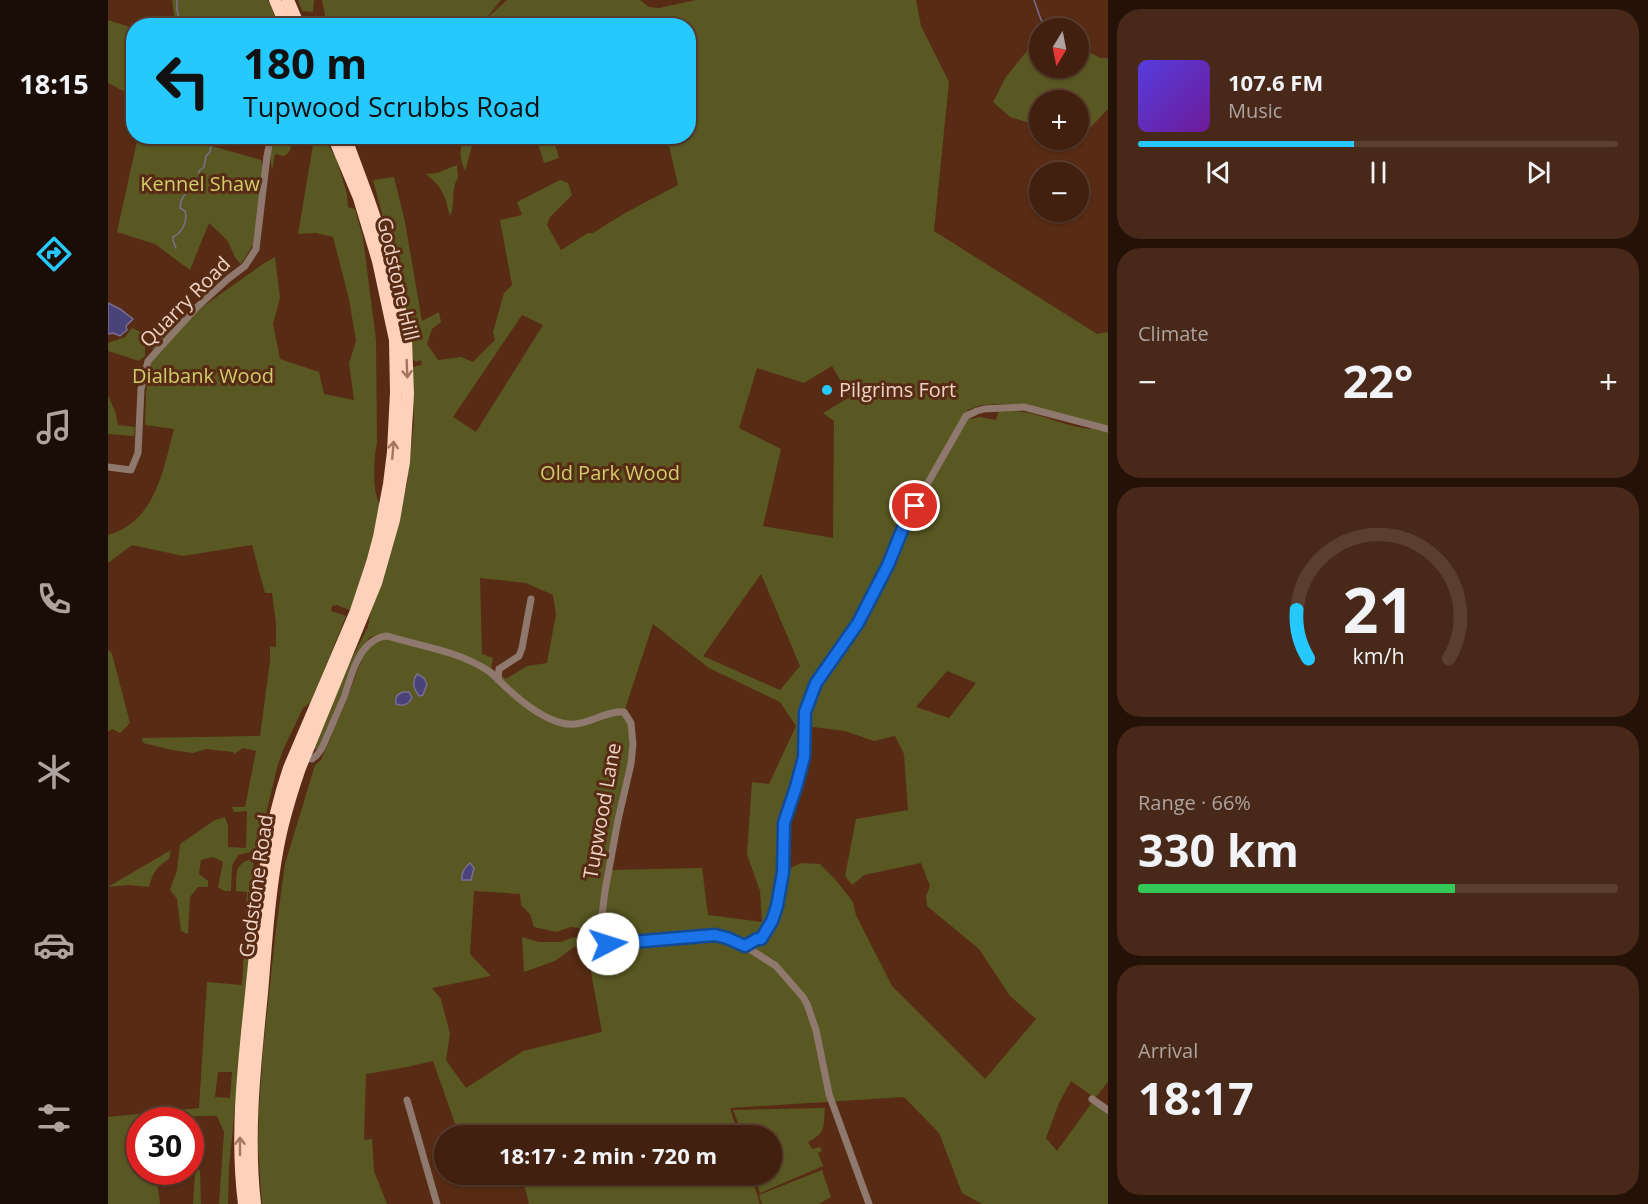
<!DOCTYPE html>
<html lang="en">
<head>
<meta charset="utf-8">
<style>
	:root { --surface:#41200f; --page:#482818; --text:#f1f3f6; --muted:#aea39e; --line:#5a3e2f; --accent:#26c9fe }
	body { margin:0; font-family:"Open Sans",sans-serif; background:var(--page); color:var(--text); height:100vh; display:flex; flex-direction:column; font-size:22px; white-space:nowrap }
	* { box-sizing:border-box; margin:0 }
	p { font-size:20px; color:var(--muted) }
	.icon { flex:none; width:33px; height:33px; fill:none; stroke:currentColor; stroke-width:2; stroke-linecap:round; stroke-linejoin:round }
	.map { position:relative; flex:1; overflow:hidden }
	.drawer { display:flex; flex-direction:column; gap:9px; padding:9px; background:#241208; width:540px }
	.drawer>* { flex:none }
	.hud { position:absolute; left:18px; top:18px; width:570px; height:126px; border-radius:24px; box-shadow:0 2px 4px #0004,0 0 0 2px var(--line); background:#26c9fe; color:#111; overflow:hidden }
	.needle { width:39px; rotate:190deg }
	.controls { position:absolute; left:921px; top:18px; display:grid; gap:12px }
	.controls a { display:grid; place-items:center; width:60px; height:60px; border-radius:50%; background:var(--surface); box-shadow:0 2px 4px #0004,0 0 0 2px var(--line); font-size:30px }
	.speed { position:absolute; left:18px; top:1107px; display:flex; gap:12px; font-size:30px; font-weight:700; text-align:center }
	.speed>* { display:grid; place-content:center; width:78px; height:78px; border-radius:50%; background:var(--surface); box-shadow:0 2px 4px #0004,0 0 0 2px var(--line); line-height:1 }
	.speed .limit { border:9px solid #d22; background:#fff; color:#111 }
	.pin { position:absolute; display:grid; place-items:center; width:51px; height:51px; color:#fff; margin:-26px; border:3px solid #fff; border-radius:50%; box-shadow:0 2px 6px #0007 }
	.me { position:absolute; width:66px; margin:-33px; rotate:85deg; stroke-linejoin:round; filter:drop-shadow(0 0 4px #0008) }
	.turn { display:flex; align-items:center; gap:21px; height:126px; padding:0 18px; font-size:27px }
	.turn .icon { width:78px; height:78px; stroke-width:2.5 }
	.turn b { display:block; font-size:42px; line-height:51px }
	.big { font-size:45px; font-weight:700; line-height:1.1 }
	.drawer .card { flex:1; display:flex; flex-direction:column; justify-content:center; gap:9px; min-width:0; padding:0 21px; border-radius:24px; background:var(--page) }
	.drawer .dial { align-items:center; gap:0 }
	.dial svg { height:156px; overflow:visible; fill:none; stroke:var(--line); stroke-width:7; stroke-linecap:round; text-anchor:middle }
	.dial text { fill:var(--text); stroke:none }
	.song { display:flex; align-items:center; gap:18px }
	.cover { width:72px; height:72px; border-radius:9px; background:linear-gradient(135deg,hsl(250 70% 55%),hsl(280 70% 35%)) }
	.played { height:6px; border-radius:3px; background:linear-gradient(90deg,var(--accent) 45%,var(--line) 45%) }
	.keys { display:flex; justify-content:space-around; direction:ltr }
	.heat { display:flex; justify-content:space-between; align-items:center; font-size:33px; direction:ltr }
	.charge { height:9px; border-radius:4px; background:linear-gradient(90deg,#34c759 66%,var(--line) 0) }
	.trip { position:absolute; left:326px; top:1125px; width:348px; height:60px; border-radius:30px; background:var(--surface); box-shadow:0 2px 4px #0004,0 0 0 2px var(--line); font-weight:700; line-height:60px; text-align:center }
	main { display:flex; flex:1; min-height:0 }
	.tabs { display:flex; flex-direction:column; width:108px; justify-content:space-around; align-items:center; background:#1a0d06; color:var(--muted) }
	.tabs .icon { width:42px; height:42px }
	.tabs .on { color:var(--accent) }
	.tabs b { font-size:27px; color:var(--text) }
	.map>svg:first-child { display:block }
	.green { fill:#5a5822; fill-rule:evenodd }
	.water { fill:#49437a; stroke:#7a6e90; stroke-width:1.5 }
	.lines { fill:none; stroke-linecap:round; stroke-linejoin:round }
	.stream { stroke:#7a6e90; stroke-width:1.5 }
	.street { stroke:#8f786d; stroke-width:7 }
	.highway { stroke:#fed1bb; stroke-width:12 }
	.oneway { stroke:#a2765f }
	.route-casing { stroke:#114b97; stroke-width:15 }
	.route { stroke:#1a73e8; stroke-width:10 }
	.poi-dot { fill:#26c9fe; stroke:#572b14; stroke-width:2 }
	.labels { text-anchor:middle; stroke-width:6; stroke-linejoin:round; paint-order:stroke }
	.park-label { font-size:20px; fill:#d0cd6c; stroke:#572b14 }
	.street-label { font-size:20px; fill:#eed2c4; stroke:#572b14 }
	.poi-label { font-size:20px; fill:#eed2c4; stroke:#572b14; text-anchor:start }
</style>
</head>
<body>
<main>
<nav class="tabs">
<b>18:15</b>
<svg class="icon on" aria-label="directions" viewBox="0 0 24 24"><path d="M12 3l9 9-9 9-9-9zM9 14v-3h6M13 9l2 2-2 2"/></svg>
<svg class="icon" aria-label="music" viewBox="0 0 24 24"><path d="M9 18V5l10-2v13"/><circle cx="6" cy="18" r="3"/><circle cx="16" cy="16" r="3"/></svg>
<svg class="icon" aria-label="phone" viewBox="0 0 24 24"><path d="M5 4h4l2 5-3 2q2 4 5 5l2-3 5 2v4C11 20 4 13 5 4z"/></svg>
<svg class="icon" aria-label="climate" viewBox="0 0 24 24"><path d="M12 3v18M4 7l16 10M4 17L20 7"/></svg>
<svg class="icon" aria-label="car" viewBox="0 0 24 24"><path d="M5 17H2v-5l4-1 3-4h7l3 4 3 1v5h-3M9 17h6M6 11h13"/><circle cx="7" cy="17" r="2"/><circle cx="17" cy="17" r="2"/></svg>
<svg class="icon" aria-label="filters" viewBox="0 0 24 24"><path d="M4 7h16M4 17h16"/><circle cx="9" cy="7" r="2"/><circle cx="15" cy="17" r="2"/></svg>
</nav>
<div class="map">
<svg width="1000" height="1204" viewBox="0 0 1000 1204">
	<rect width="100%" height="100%" fill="#572b14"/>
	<path class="green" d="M 64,0 L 160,0 L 171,25 L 63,25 L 67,21 Z
		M 190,0 L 206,0 L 205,12 L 194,11 Z
		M 214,0 L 393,0 L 376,21 L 399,0 L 532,0 L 541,7 L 551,8 L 588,0 L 808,0 L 813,26 L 841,82 L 826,231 L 989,334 L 1000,332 L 1000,1082 L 987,1098 L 963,1081 L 951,1103 L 938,1138 L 949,1151 L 985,1101 L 1000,1113 L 1000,1204 L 874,1204 L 854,1193 L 831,1133 L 796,1097 L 622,1108 L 630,1135 L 351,1135 L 325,1061 L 299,1067 L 258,1074 L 256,1140 L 264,1139 L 266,1171 L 279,1204 L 154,1204 L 150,1146 L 151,1110 L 155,1050 L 168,929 L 177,864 L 207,765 L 213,760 L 237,704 L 257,651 L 271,639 L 283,634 L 272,634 L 262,637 L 252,650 L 210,749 L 205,750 L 225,695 L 260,627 L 264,602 L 284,549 L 299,483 L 306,422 L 304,367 L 314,365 L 313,360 L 308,362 L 302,356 L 285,254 L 265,180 L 286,177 L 297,222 L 314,321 L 331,312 L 333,322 L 324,329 L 319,344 L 330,360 L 353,357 L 365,362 L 387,340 L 385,332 L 396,293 L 404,285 L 392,220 L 414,215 L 409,202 L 452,180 L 460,183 L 464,195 L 442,217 L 439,225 L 453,250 L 480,233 L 485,233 L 517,213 L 570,185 L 559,137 L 580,136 L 580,26 L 219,25 ZM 414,315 L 435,325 L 368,432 L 345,417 ZM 724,366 L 742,397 L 715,413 L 726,421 L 725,538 L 655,526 L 673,449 L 631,428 L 649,368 L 696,383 ZM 894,404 L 915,404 L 966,419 L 983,421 L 983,429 C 962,427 942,418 921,413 C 911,411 902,411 892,407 L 888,420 L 872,417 L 863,419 L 859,410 L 874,405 ZM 653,574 L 692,666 L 672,690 L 595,656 ZM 372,578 L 418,583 L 445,595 L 448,614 L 439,663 L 419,666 L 398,679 L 383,668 L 385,658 L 374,654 ZM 545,624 L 601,668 L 672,702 L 688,726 L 661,784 L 644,782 L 639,854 L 652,891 L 654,922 L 600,915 L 594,868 L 501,870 L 523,764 L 523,723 L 516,712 ZM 839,671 L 868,683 L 841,718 L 808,707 ZM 697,726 L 737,731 L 766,741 L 787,736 L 796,754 L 800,810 L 748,819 L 737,876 L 744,885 L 756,875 L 813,863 L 822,886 L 818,896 L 819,906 L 871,949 L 902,996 L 928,1019 L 877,1079 L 784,986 L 748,915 L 745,902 L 727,879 L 712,864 L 693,863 L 676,871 L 676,823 L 696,757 ZM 366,891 L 412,894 L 413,905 L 422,914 L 426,927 L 448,932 L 463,927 L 492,931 L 482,940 L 466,937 L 453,942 L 431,942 L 414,937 L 416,972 L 447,961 L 466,947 L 478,945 L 494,1032 L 415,1051 L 358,1088 L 338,1060 L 342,1034 L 333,999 L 324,988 L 383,976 L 362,954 Z
		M 0,20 L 25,28 L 25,96 L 0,83 Z
		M 932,29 L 932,68 L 970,68 L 971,47 L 992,58 L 1000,58 L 1000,109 L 982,128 L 971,128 L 970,100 L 932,100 L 931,126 L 902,117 L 885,102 L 898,77 L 918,52 L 929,31 Z
		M 53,137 L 93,137 L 93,143 L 153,160 L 155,171 L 145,245 L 133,264 L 128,259 L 119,240 L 101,223 L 82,270 L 47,244 L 9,232 L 29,141 L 39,139 L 53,140 Z
		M 167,137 L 185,137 C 182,146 185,151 176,156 L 167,154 L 164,171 L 162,156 Z
		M 198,137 L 215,137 L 228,158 L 239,194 L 240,207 L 247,209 L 255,238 L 268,340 L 269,443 C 266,455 265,482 268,494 C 270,501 273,506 273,513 L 244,611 L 229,605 L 224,606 L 223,611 L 238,616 L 203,702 L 195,708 L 175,750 L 169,768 L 153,835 L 150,834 L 147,851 L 130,855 L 124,866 L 123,891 L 116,891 L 110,887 L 115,862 L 105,857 L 93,860 L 91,874 L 100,881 L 100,887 L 90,887 L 82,897 L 80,934 L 73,931 L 69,899 L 62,890 L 69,870 L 72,844 L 107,820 L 117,817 L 120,826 L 120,847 L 138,848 L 139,811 L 126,812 L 124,807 L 137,807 L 148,751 L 135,748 L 126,754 L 125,752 L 98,749 L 85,753 L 64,750 L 35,743 L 34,738 L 152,736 L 162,661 L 162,646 L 168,647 L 168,624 L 164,593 L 157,593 L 144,545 L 75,556 L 24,545 L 0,563 L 0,535 C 48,521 55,470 66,429 L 37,425 L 38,392 L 46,341 L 155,264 L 167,257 L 172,298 L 165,324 L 172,359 L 211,372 L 216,394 L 246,400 L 241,363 L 248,341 L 241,299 L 225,237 L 208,233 L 190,234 L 205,145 Z
		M 428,137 L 445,137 L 451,158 L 436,163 Z
		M 355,141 L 364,146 L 357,171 C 352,159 351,153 355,141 Z
		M 349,165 L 350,178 C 342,190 348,203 342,216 C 336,194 336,189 318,174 L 329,173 Z
		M 24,328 L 37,334 L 37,356 L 31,361 L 0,351 L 0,343 L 17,337 Z
		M 0,395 L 8,414 L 10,425 L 27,427 L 26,436 L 0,434 Z
		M 0,649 L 4,654 L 22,723 L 12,733 L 4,729 L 0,732 Z
		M 63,850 L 61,859 C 48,867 45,873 41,887 L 21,885 L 0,887 Z
		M 145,858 L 147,894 L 146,919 L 137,926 L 139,892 L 128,891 C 129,872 125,865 145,858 Z
		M 137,936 L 143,941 L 121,1168 L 120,1204 L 111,1204 L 116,1132 L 109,1116 C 83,1115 57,1120 32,1120 L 32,1172 L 48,1172 L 52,1204 L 0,1204 L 0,1117 L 91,1108 L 99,982 L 134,985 ZM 110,1072 L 124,1072 L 122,1098 L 107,1097 Z
		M 717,1108 C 715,1127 719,1132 700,1142 L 704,1149 L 712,1147 L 714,1151 L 710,1153 L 715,1166 L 652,1193 L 646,1175 L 663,1174 L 663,1136 L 635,1135 L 625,1110 Z
		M 89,1168 L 92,1171 L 93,1204 L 85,1204 L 87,1172 Z
		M 714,1170 L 723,1197 L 711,1204 L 654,1204 L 651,1195 Z
		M 414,1175 L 643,1175 L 652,1204 L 421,1204 Z"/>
	<path class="water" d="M 0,303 L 12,309 L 25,319 L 18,326 L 19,330 L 12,336 L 5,333 L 0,334 Z
		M 309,674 L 316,678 L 319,684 L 315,695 L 311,696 C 306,689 303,682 309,674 Z
		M 295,692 L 301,692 L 304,698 C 300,705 295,707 288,704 C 287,697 288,695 295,692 Z
		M 362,863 L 366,868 L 363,880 L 354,880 C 353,873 356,868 362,863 Z"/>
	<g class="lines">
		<path class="stream" d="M 69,0 L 69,10 L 73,26
			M 926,0 L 936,28
			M 68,248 L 65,241 L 65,237 C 74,233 80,221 77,211 L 72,208 C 72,194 84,189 91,178 L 91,171 L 96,167 L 98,156 L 102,152 L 103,145"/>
		<path class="street" d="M 0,467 L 23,470 L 30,453 L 33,389 L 40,361 L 89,307 L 120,279 L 137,266 L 148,249 L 159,156 L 163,136
			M 390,680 L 391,669 L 411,656 L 414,648 L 423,599
			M 196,757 L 204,759 C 214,753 216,742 221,732 C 226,720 231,709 236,697 C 244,674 251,639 279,636 C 312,646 350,651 379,670 C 387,675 393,683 400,689 C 415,703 434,718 454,723 C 477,729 495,710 516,712 L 523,723 L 525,744 L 523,764 L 510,820 L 497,891 L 492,931 L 493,938 L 500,944 L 607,935 L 619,938 L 637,946 L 649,939 L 653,939
			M 653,939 L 664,921 L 669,906 L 675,872 L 676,823 L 689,787 L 696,757 L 697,712 L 708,683 L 750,623 L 780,565 L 797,523 L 858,416 L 869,411 L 876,409 L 916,407 L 1000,429
			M 637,946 L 668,966 L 695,997 L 699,1004 L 708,1030 L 721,1094 L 761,1204
			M 984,1099 L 1000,1110
			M 299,1100 L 329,1204"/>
		<path class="highway" d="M 167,0 L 178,26
			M 180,0 L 191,26
			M 136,1204 C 127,1134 136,1063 143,994 C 151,917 156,841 181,768 L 248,611 L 264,563 L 271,537 L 281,484 L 285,452 L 288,392 L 287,340 L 270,261 L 251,198 L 225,136
			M 147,1204 C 139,1134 147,1064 154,993 C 158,945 161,895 170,847 C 175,820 183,794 192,768 L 268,583 L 286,520 L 296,462 L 300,394 L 298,340 L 282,262 L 260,198 L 237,136"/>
	</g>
	<defs><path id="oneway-shaft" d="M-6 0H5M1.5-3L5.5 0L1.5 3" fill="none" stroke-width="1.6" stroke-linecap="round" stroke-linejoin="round" transform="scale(1.5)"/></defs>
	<g class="oneway">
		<use href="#oneway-shaft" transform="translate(299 369) rotate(88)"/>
		<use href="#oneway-shaft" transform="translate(285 450) rotate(-85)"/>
		<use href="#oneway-shaft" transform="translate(132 1146) rotate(-90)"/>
	</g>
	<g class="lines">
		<g class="route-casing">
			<path id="route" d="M 500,944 L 607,935 L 619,938 L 637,946 L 649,939 L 653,939 L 664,921 L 669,906 L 675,872 L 676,823 L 688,787 L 696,757 L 697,712 L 708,683 L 750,623 L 780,565 L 797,523 L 807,506"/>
		</g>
		<use href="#route" class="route"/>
	</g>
	<circle class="poi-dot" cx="719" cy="390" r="6"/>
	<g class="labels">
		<g class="park-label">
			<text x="92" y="191">Kennel Shaw</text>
			<text x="95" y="383">Dialbank Wood</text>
			<text x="502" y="480">Old Park Wood</text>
		</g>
		<g class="street-label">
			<text transform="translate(290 279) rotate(77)" y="7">Godstone Hill</text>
			<text transform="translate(77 302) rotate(-45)" y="7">Quarry Road</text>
			<text transform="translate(494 811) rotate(-80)" y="7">Tupwood Lane</text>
			<text transform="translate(148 886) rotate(-82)" y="7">Godstone Road</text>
		</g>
		<g class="poi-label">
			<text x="731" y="397">Pilgrims Fort</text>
		</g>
	</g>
</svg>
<div class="controls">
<a><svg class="needle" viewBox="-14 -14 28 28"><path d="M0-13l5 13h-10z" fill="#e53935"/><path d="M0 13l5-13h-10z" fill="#aea39e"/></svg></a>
<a>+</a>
<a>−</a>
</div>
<div class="speed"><div class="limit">30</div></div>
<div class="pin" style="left:807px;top:506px;background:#d93025"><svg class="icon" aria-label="arrive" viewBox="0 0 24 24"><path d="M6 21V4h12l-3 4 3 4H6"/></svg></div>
<svg class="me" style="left:500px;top:944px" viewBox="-20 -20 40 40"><circle r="19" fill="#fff"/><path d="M0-13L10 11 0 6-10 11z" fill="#1a73e8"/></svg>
<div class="trip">18:17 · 2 min · 720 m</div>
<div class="hud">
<div class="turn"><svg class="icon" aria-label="left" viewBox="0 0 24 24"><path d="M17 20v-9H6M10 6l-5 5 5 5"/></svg><div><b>180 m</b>Tupwood Scrubbs Road</div></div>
</div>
</div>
<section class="drawer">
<div class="card">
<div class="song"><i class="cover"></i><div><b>107.6 FM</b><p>Music</p></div></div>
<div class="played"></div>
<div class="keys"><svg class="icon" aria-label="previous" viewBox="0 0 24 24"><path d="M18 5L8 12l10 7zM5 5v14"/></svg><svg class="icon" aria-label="pause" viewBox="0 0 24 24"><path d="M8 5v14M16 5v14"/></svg><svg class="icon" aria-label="next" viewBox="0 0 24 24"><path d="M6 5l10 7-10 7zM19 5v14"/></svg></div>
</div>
<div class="card"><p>Climate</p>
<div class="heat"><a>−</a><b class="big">22°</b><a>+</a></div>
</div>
<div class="card dial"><svg viewBox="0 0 100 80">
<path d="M14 69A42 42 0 1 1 86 69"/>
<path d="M14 69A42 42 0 0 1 8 44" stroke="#26c9fe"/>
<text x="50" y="56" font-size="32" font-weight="700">21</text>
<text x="50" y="72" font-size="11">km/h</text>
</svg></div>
<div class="card"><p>Range · 66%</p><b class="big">330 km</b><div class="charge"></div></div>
<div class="card"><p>Arrival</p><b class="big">18:17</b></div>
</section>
</main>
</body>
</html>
